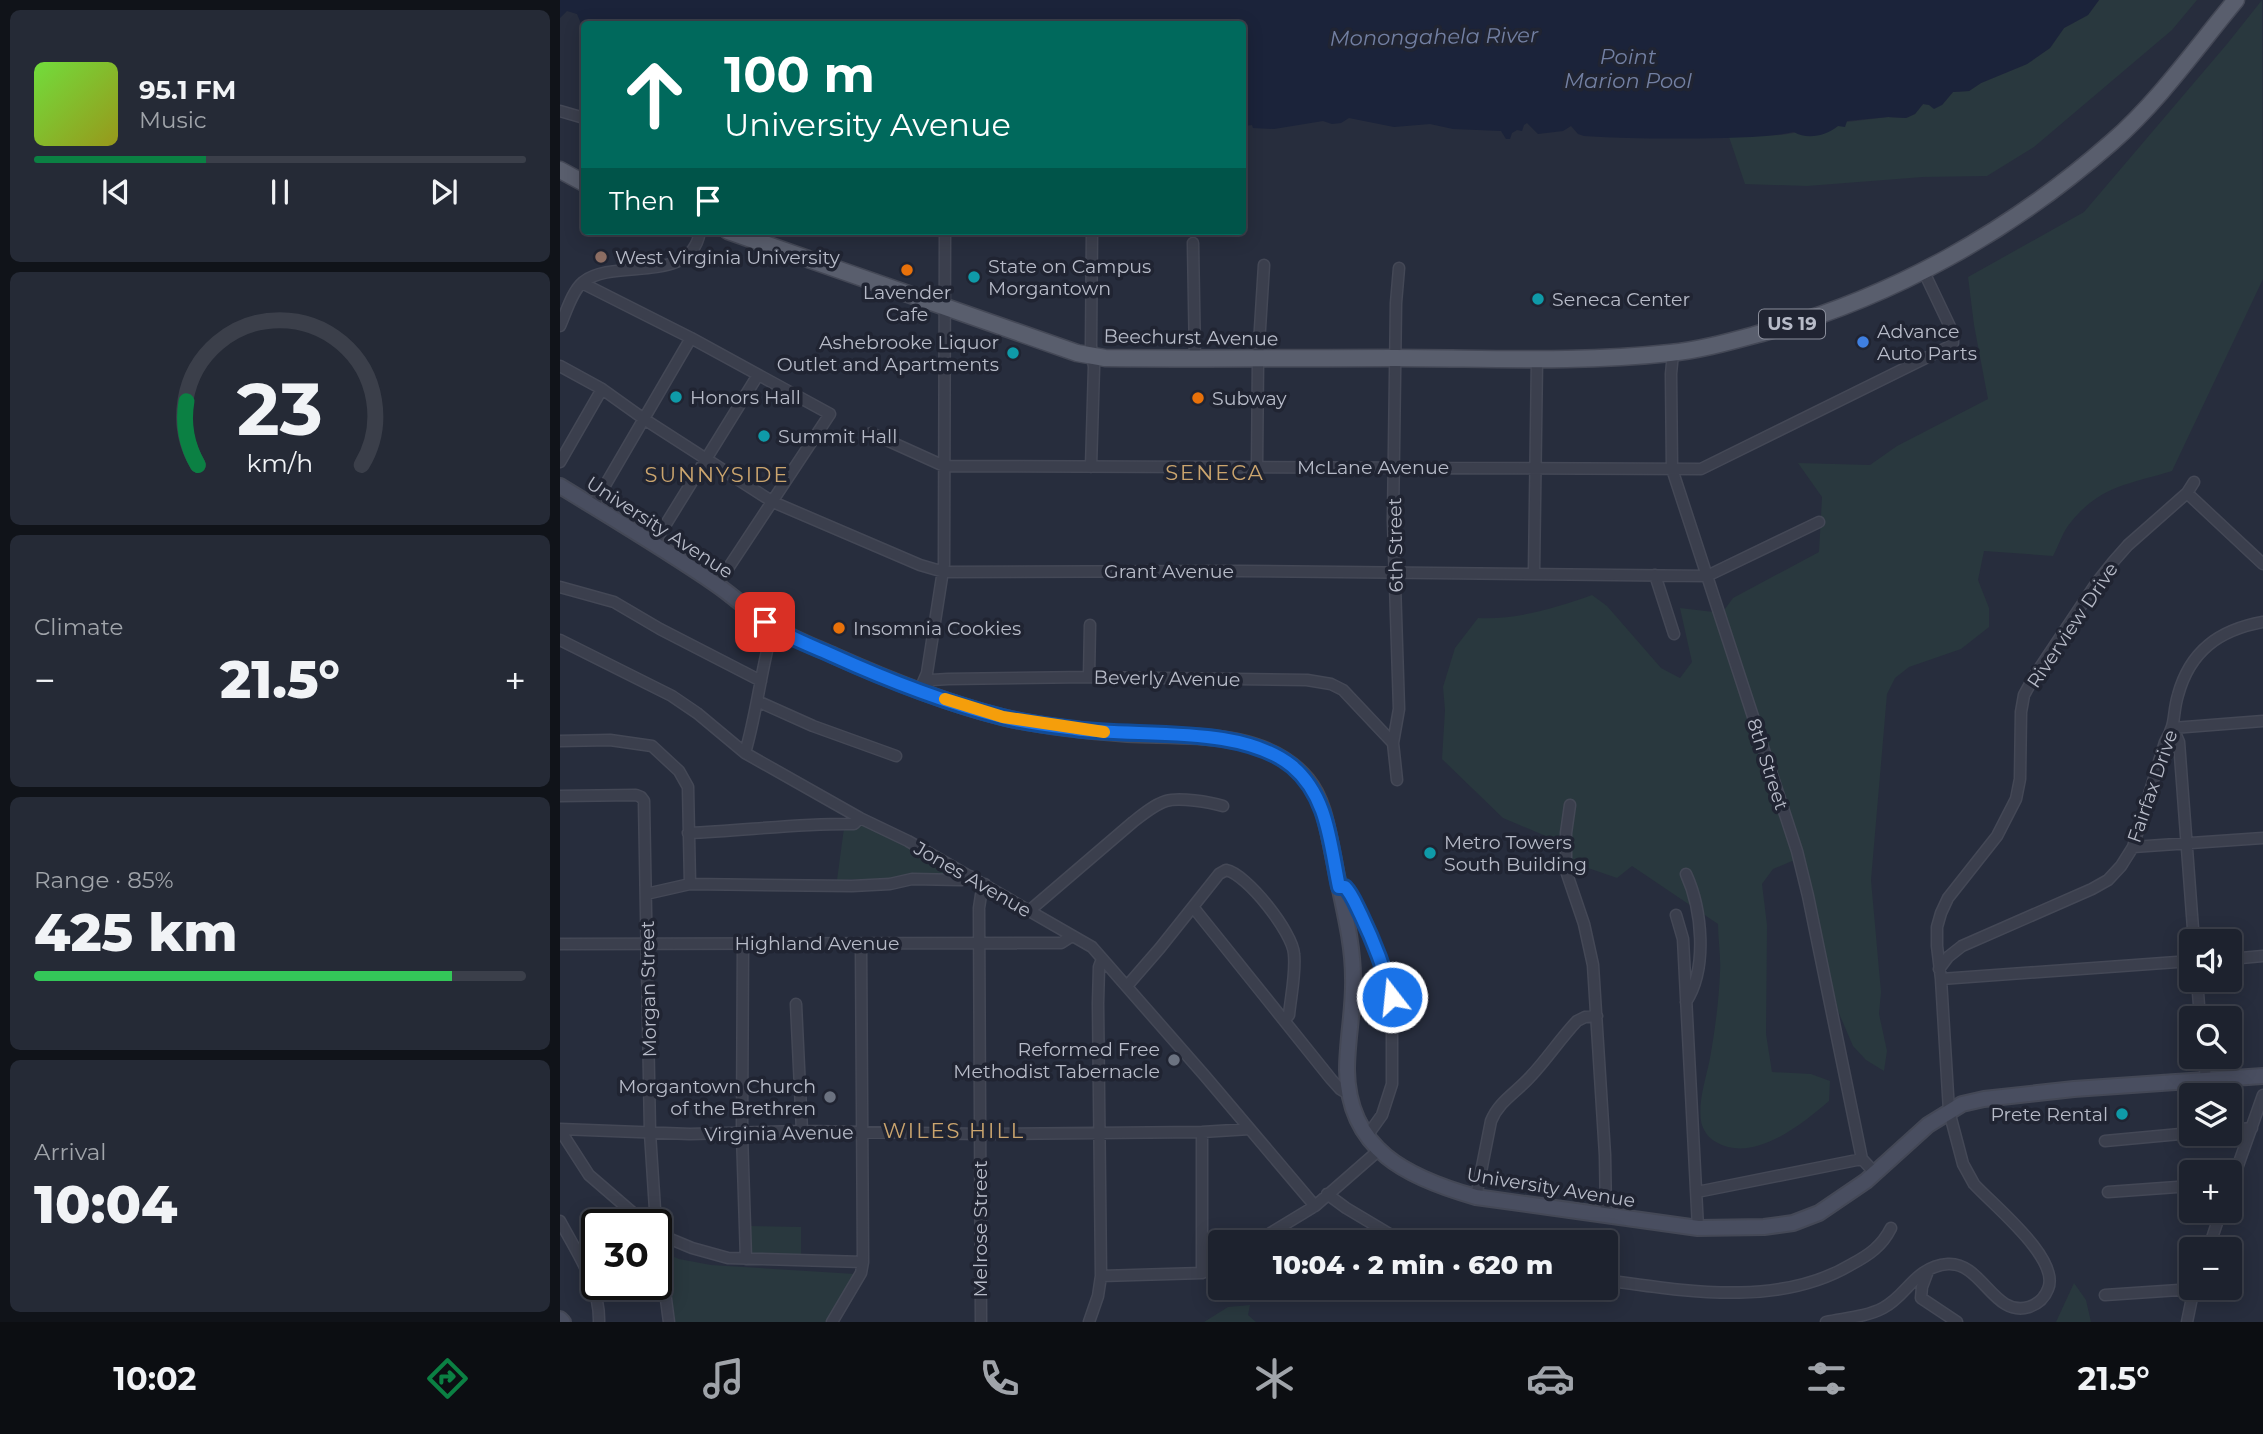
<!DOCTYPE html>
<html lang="en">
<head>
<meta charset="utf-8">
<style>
	:root { --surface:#1d222e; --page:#252a36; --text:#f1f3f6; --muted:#a0a4aa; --line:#3b3f4a; --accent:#0b8043 }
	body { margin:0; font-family:Montserrat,sans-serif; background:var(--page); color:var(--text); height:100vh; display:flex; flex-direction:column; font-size:26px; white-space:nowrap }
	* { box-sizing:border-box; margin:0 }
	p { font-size:23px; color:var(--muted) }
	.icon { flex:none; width:38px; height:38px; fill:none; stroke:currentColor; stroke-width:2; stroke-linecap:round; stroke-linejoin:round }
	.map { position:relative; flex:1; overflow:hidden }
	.drawer { display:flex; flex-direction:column; gap:10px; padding:10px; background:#101319; width:560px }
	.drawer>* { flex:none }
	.hud { position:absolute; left:21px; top:21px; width:665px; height:214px; border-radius:7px; box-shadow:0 4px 18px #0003,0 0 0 2px var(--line); background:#00695c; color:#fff; overflow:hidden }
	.tools { position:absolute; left:1619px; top:929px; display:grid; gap:14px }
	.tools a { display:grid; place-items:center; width:63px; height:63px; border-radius:7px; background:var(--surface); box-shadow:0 4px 18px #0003,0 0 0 2px var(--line); font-size:35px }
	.speed { position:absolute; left:21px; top:1209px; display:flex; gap:14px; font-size:35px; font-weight:700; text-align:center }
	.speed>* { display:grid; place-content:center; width:91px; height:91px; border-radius:50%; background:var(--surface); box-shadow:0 4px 18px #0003,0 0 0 2px var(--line); line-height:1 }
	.speed .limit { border:4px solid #111; border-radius:10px; background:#fff; color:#111 }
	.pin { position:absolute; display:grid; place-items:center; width:60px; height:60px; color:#fff; margin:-30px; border-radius:14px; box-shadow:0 4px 10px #0006 }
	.me { position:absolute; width:77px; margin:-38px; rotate:344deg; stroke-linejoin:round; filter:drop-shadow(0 0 5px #0008) }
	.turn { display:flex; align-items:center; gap:24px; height:147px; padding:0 28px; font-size:32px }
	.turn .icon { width:91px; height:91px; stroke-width:2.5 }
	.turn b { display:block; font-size:49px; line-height:60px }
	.then { display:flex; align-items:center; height:66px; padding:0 28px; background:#0003; gap:14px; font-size:26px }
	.big { font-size:52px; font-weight:800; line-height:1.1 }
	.drawer .tile { flex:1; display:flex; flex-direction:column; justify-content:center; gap:10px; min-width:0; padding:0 24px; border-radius:10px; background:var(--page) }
	.drawer .dial { align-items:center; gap:0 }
	.dial svg { height:182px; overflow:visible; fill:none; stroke:var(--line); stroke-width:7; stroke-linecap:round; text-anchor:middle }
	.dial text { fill:var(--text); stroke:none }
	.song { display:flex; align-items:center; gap:21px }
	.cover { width:84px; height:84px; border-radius:10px; background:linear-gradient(135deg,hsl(100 70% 55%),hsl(60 70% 35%)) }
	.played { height:7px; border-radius:4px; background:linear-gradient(90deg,var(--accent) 35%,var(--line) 35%) }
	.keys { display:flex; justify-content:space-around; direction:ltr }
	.heat { display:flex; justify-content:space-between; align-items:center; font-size:38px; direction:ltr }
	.charge { height:10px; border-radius:5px; background:linear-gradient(90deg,#34c759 85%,var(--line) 0) }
	.trip { position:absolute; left:648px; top:1230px; width:410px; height:70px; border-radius:7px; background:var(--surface); box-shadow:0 4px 18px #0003,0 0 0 2px var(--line); font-weight:800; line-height:70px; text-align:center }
	.tabs { display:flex; height:112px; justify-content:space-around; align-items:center; background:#0c0e12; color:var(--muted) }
	.tabs .icon { width:49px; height:49px }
	.tabs .on { color:var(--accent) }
	.tabs b { font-size:32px; color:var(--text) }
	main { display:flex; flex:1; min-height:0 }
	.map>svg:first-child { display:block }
	.green { fill:#29383e }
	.water { fill:#1b233a }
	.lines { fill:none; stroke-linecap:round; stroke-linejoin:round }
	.street-casing { stroke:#444856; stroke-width:13 }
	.secondary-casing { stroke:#444856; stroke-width:18 }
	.primary-casing { stroke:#444856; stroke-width:19 }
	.street { stroke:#3b3f4d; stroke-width:10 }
	.secondary { stroke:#494e60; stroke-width:14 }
	.primary { stroke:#595e6d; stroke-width:16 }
	.route-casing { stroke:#114b97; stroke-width:18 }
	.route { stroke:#1a73e8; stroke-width:12 }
	.slow { stroke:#f59e0b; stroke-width:12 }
	.education-dot { fill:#8d6e63; stroke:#202432; stroke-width:2.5 }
	.food-dot { fill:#e8710a; stroke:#202432; stroke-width:2.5 }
	.culture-dot { fill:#0f9aa8; stroke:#202432; stroke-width:2.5 }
	.shop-dot { fill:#3f7fe0; stroke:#202432; stroke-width:2.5 }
	.worship-dot { fill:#6b7280; stroke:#202432; stroke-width:2.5 }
	.labels { text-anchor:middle; stroke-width:7; stroke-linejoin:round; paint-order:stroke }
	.shield { fill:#202432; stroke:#8a8e9b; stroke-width:2 }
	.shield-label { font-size:18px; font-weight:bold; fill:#b7bbc8 }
	.poi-label { font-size:19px; fill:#b7bbc8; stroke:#202432; text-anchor:start }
	.street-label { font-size:19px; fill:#b7bbc8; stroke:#202432 }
	.water-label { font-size:21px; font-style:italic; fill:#7380a3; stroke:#202432 }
	.neighbourhood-label { font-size:21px; letter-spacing:2px; fill:#cba56e; stroke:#202432 }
</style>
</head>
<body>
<main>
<section class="drawer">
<div class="tile">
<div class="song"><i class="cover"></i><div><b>95.1 FM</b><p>Music</p></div></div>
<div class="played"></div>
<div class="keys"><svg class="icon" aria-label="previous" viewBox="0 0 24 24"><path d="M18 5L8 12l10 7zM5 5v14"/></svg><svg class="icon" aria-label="pause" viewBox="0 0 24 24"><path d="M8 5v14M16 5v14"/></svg><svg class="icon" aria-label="next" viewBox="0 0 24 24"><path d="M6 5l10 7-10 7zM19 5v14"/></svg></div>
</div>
<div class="tile dial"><svg viewBox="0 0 100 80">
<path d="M14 69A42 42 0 1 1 86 69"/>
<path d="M14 69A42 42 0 0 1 9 41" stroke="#0b8043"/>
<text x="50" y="56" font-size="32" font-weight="700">23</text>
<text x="50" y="72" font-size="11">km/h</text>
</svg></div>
<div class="tile"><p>Climate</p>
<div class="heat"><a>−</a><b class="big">21.5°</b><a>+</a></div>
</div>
<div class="tile"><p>Range · 85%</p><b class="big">425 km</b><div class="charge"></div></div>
<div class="tile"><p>Arrival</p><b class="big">10:04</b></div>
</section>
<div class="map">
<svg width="1703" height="1322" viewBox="0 0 1703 1322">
	<rect width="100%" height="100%" fill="#272d3d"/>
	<path class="green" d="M 1539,0 L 1637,0 L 1612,30 L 1474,147 L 1427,176 L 1363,177 L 1247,186 L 1185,184 L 1169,137 L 1221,135 L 1278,126 L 1287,122 L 1328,117 L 1346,118 L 1355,114 L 1363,104 L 1382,105 L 1393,92 L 1409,91 L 1421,83 L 1467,64 L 1490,48 L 1504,28 L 1528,15 Z
		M 1702,0 L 1703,279 L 1612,471 C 1570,484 1541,485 1511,522 C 1503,531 1499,545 1493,556 L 1424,551 L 1418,580 L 1429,608 L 1429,627 L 1401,649 L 1349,667 L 1335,678 L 1327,694 L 1311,880 L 1321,992 L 1319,1014 L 1327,1051 L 1324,1071 L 1306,1060 L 1293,1046 L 1278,1011 L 1247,874 L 1232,861 L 1213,869 L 1202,884 L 1207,925 L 1206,1034 L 1212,1072 L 1251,1074 L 1270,1081 L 1269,1101 C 1241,1125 1193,1164 1156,1142 C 1149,1139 1142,1129 1141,1121 C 1138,1100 1146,1079 1150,1058 C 1155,1030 1159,1000 1160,972 C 1161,957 1158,940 1158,924 L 1072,866 L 1057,878 L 1002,859 L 988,837 L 943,818 L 882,759 L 885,710 L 883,687 L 895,648 L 918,618 C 956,620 996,608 1032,595 L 1047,606 L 1101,668 L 1120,678 L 1132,662 L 1120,608 L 1162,613 L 1173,598 L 1259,552 L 1262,497 L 1238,463 L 1310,465 L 1337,446 L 1428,399 L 1414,325 L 1408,277 L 1524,212 L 1667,44 Z
		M 301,822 L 338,839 L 388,868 L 390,877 L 277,880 L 284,828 Z
		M 190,1226 L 241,1227 L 241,1258 L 190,1256 Z
		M 110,1255 L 119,1259 L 151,1265 L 295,1274 L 267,1322 L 110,1322 L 102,1258 Z
		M 1514,1283 L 1526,1300 L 1531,1322 L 1496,1322 Z
		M 690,1305 L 688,1315 L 696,1322 L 644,1322 L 668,1307 Z"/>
	<path class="water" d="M 0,0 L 1539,0 L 1528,15 L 1504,28 L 1490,48 L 1467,64 L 1421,83 L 1409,91 L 1393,92 L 1382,105 L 1374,109 L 1369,105 L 1363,104 L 1355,114 L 1346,118 L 1328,117 L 1287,121 L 1285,127 L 1278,126 C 1266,136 1247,140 1234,132 C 1211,137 1187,137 1164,138 C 1117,139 1071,139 1024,136 L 1018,134 L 1011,126 L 1003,131 L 978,134 L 967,123 L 964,125 L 962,131 L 957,130 L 952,133 L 950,139 L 946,139 L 941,131 L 893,129 L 870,124 L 834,127 L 789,118 L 781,123 L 772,124 L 763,121 L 714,129 L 693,128 L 692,125 L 683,126 L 682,24 L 24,24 L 24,26 L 22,26 L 17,14 L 7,11 L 0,18 Z"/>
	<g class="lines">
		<g class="street-casing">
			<path id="street" d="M 0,111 L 24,118
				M 633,243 L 635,359
				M 22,283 L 131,338 L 270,414 L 157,585
				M 0,326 C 6,313 12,291 23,282 C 55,257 132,286 140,231
				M 1113,353 L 1111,374 L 1112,469 L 1237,851 L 1248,896 L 1302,1159 L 1315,1173
				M 0,366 L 42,389 L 84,419 L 213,502 L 360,565 L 384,572 L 680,571 L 1147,576 L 1259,522
				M 311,433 L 384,466 L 1141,469 L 1390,346 L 1393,343 L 1393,333 L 1363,270
				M 0,462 L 42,389
				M 531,467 L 534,367 L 531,346 L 532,231
				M 697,467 L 698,360 L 704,265
				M 1627,493 L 1703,564
				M 33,506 L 131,338
				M 93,545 L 198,375
				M 974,573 L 977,359
				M 1095,575 L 1114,634
				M 0,587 L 54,602 L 100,629 L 201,681
				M 0,640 L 112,696 L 137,713 L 185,753 L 300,818 L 348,841 L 532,947 L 645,1076 L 755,1206
				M 529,677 L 530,625
				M 361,687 L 367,673 L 384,564 L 385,231
				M 359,691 L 372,680 L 388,679 L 529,677 L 747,680 L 771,684 L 783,690 L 833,743
				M 197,701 L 253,726 L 336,756
				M 0,741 L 50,740 L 92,746 L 119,771 L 128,787 L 130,884
				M 185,753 C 197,712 201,669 213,627
				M 837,780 L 833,743 L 839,709 L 833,520 L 836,303 L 839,268
				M 0,796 L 76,795 L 81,797 L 84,801 L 90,1133 L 96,1225
				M 1010,805 L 1006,833 L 1006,871 L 1024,924 L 1033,965 L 1045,1155 L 1046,1216
				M 128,833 C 183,831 238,823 294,824 L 300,818
				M 1573,847 L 1703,838
				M 1126,874 C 1142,909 1148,968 1126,1002
				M 779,887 L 785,887 L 789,891 L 812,940 L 825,970 L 832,997 L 832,1084 L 822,1115 L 807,1136
				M 86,894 L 130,884 L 292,886 L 330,884 L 352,879 L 401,880 L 410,876
				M 633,907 L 771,1079 L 780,1089 L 788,1094
				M 469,911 L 573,822 C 583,814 594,805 606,801 C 619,797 650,802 663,806
				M 1116,915 L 1123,939 L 1138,1228
				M 1634,942 L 1619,742 L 1613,728 L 1703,721
				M 183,943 L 182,1134 L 186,1259
				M 0,944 L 501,943 L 512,936
				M 1670,959 L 1703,956
				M 1379,969 L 1388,957 L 1402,946 L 1532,889 L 1548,880 L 1561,866 L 1573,847 L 1605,742 C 1617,722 1612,715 1618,695 C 1630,651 1659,630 1703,622
				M 1381,979 L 1631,961
				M 1637,980 L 1640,1018
				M 567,986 L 600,948 L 659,874 L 666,870 C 687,874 733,933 734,954 C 736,973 731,995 729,1015 L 725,1020
				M 236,1004 L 242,1131
				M 1644,1057 L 1646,1080
				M 0,1129 L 130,1134 L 242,1131 L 420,1134 L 642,1132 L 690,1129
				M 0,1130 L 29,1175 L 87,1225
				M 1670,1130 L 1692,1128
				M 642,1132 L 642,1273
				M 1545,1141 L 1631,1133
				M 1670,1188 L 1703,1095
				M 1137,1192 L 1302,1159
				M 1548,1192 L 1631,1186
				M 767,1194 L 786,1208 L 843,1242
				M 916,1197 L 931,1121 C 939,1101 957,1092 971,1076 C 987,1059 1000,1039 1017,1021 L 1025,1017 L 1037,1016
				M 0,1221 C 17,1253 40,1285 39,1322
				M 97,1231 L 109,1322
				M 96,1233 L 132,1248 L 168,1258 L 303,1262
				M 696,1242 L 755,1206 L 818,1151
				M 1648,1250 L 1661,1211
				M 1368,1271 L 1362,1287 L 1361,1298 L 1397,1322
				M 541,1276 L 642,1273 L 660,1265
				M 1045,1280 C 1125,1291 1219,1308 1292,1264 C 1309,1255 1322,1246 1331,1228
				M 1545,1295 L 1634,1289
				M 272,1322 L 301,1273 L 303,1262 L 301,944
				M 421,1322 L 419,908 L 421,895 L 425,884
				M 529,1322 L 538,1296 L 541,1276 L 538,1003 L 539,967 L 542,959
				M 1266,1322 C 1285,1318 1306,1317 1323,1308 C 1348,1295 1354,1267 1388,1264 C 1422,1262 1434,1318 1469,1307 C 1478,1304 1485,1297 1488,1289 C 1501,1259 1433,1205 1414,1184 L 1403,1164 L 1389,1111 L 1381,979 L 1377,946 L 1377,927 L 1381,913 L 1388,898 L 1437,836 L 1456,799 L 1460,779 L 1461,712 L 1464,695 L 1475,675 L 1537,582 L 1553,562 L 1568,545 L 1627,493 L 1634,482
				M 1627,1322 L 1634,1288"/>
		</g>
		<g class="secondary-casing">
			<path id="secondary" d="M 0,486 C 52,518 106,550 157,585 C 176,598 194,616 215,628 C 234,639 255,647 275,656 C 329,680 385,703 442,717 C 482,727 526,731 567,734 C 624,737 706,729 747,780 C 765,802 768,833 774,860 C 781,899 793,939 793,978 C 794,1008 787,1039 787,1070 C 788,1150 848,1178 916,1197 L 1138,1228 L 1204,1227 L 1233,1223 L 1259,1213 L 1306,1181 L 1368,1125 L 1402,1104 L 1424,1099 L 1514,1089 L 1703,1076
				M 0,1319 L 3,1322"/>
		</g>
		<g class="primary-casing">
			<path id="primary" d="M 0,170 L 24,183
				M 168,231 L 517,353 L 545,358 C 641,359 737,358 834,358 C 926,358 1018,363 1110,353 C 1141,350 1172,341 1202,333 C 1332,298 1451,231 1552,142 C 1599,101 1636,48 1676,0"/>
		</g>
		<use href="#street" class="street"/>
		<use href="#secondary" class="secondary"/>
		<use href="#primary" class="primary"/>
	</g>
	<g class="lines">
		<g class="route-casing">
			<path id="route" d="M 205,622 C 225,636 249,645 272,655 C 327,680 383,702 442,717 C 465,723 491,726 515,729 C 579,738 680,724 732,766 C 768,796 770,844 779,887 L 785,887 C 792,894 796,905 801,915 C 814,942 824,968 832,997"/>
		</g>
		<use href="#route" class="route"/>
		<path class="slow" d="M 385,699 L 443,717 L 544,732"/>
	</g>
	<circle class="education-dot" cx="41" cy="257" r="7"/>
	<g class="food-dot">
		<circle cx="347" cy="270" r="7"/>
		<circle cx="638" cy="398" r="7"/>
		<circle cx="279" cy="628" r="7"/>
	</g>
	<g class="culture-dot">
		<circle cx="414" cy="277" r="7"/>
		<circle cx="978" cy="299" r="7"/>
		<circle cx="453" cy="353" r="7"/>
		<circle cx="116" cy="397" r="7"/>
		<circle cx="204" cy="436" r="7"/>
		<circle cx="870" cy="853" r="7"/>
		<circle cx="1562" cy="1114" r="7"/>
	</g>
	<circle class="shop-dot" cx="1303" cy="342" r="7"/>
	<g class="worship-dot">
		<circle cx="614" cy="1060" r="7"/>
		<circle cx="270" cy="1097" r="7"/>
	</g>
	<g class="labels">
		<rect class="shield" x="1199" y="309.5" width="66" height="29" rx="5"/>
		<g class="shield-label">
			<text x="1232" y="330">US 19</text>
		</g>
		<g class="poi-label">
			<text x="55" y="264">West Virginia University</text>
			<text x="428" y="273">State on Campus<tspan x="428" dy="22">Morgantown</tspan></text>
			<text x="347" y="299" text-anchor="middle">Lavender<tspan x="347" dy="22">Cafe</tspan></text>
			<text x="992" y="306">Seneca Center</text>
			<text x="1317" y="338">Advance<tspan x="1317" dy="22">Auto Parts</tspan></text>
			<text x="439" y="349" text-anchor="end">Ashebrooke Liquor<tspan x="439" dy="22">Outlet and Apartments</tspan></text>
			<text x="130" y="404">Honors Hall</text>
			<text x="652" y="405">Subway</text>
			<text x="218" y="443">Summit Hall</text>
			<text x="293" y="635">Insomnia Cookies</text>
			<text x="884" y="849">Metro Towers<tspan x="884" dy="22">South Building</tspan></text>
			<text x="600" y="1056" text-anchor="end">Reformed Free<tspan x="600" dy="22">Methodist Tabernacle</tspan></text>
			<text x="256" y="1093" text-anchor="end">Morgantown Church<tspan x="256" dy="22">of the Brethren</tspan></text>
			<text x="1548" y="1121" text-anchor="end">Prete Rental</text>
		</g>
		<g class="street-label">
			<text transform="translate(631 337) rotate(1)" y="7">Beechurst Avenue</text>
			<text x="813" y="474">McLane Avenue</text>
			<text transform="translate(100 527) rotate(33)" y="7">University Avenue</text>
			<text transform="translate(835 545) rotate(-91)" y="7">6th Street</text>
			<text x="609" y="578">Grant Avenue</text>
			<text transform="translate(1512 625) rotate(-56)" y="7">Riverview Drive</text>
			<text transform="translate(607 678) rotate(1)" y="7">Beverly Avenue</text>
			<text transform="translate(1208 764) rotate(72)" y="7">8th Street</text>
			<text transform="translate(1592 786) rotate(-71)" y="7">Fairfax Drive</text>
			<text transform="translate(413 879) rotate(30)" y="7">Jones Avenue</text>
			<text x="257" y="950">Highland Avenue</text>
			<text transform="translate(88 989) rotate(-91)" y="7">Morgan Street</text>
			<text transform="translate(219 1133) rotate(-1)" y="7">Virginia Avenue</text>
			<text transform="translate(991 1187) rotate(9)" y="7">University Avenue</text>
			<text transform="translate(420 1229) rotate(-90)" y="7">Melrose Street</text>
		</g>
		<g class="water-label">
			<text transform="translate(874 37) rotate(-1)" y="7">Monongahela River</text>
			<text x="1068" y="64">Point<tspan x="1068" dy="24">Marion Pool</tspan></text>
		</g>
		<g class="neighbourhood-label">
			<text x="655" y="480">SENECA</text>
			<text x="157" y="482">SUNNYSIDE</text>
			<text x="394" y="1138">WILES HILL</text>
		</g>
	</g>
</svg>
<div class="tools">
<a><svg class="icon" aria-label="sound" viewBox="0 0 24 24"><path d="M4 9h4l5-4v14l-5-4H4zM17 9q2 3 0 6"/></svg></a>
<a><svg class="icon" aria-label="search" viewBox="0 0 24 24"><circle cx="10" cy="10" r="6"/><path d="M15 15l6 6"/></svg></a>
<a><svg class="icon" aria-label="layers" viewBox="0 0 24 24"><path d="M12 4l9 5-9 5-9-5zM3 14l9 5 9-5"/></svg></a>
<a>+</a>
<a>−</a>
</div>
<div class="speed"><div class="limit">30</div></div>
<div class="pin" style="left:205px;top:622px;background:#d93025"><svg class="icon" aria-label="arrive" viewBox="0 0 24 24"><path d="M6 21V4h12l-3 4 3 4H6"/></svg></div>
<svg class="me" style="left:832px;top:997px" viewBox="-20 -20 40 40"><circle r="17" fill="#1a73e8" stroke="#fff" stroke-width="3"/><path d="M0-11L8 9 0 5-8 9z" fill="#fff"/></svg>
<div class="trip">10:04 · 2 min · 620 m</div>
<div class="hud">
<div class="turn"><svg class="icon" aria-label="ahead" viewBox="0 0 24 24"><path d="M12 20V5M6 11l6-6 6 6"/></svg><div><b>100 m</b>University Avenue</div></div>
<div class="then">Then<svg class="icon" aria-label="arrive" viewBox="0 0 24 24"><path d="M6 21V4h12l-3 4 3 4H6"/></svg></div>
</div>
</div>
</main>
<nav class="tabs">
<b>10:02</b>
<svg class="icon on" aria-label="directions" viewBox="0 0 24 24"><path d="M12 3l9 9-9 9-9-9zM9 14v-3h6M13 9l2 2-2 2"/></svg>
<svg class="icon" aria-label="music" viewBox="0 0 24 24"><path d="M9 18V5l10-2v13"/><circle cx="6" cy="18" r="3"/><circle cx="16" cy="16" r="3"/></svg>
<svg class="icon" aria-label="phone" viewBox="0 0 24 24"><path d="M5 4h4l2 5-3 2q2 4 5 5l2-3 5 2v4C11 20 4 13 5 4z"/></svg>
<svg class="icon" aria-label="climate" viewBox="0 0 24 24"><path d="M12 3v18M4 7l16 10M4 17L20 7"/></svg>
<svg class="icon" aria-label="car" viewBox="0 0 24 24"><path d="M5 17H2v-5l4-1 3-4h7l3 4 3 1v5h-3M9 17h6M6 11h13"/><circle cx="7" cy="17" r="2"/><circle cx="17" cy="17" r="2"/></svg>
<svg class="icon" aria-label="filters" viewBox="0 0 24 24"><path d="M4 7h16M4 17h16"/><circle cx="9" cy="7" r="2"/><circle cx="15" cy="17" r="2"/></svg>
<b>21.5°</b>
</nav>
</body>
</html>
